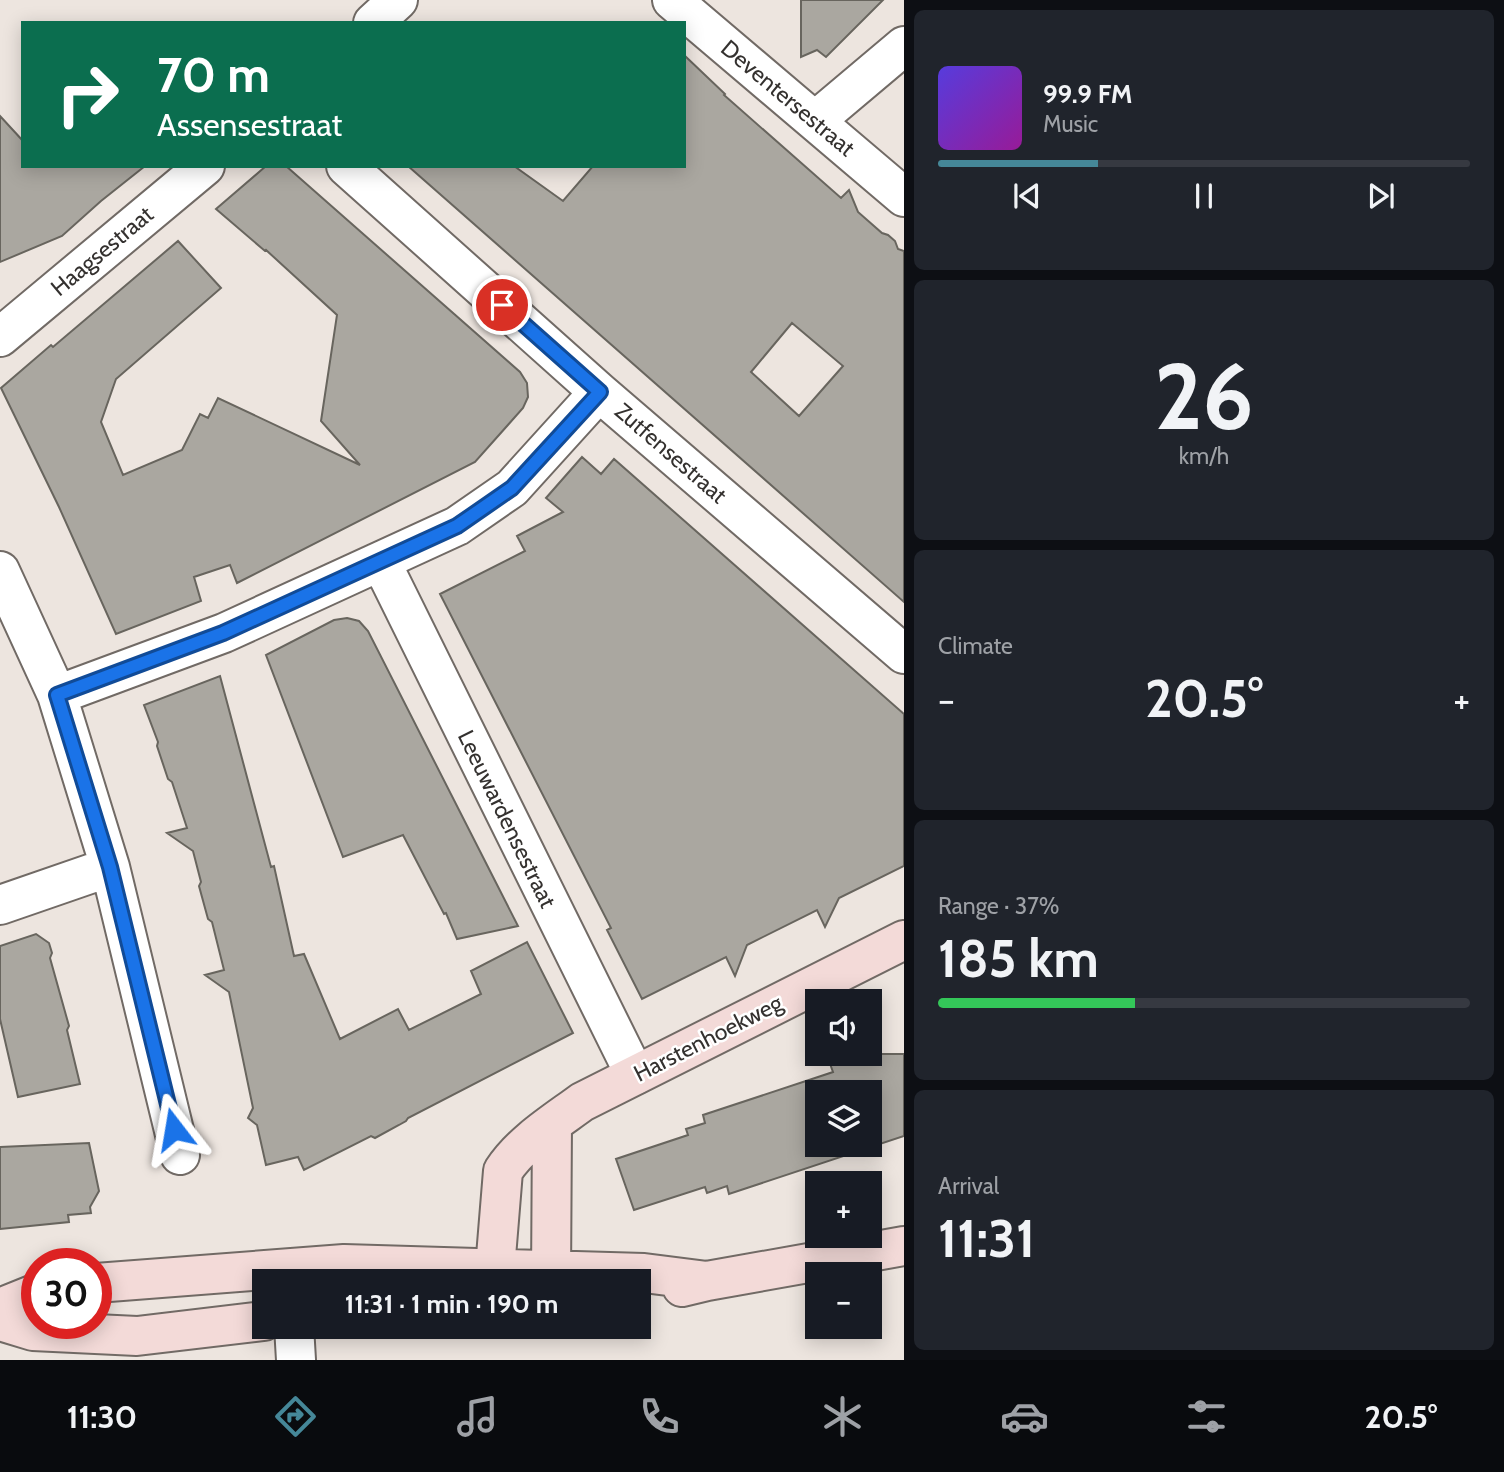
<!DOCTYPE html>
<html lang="en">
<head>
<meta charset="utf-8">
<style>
	:root { --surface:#171b24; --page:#20242c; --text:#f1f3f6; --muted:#9ea1a6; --line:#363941; --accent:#458798 }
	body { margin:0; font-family:Cabin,sans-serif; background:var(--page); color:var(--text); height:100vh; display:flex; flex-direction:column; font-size:26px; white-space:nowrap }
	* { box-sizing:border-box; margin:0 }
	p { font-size:23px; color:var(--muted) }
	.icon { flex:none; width:38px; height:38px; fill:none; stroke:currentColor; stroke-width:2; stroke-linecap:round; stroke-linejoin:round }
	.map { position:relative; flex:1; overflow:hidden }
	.details { display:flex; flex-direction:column; gap:10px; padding:10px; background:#0d0f14; width:600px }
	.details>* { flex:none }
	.banner { position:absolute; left:21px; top:21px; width:665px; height:147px; border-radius:0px; box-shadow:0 4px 18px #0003; background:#0b6e4f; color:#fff; overflow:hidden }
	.tools { position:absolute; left:805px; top:989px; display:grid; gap:14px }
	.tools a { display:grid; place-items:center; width:77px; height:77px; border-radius:0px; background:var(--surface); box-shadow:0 4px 18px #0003; font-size:35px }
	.speed { position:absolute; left:21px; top:1248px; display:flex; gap:14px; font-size:35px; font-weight:700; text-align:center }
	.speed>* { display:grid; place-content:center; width:91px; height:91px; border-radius:50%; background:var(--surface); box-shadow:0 4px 18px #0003; line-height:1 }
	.speed .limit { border:10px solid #d22; background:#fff; color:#111 }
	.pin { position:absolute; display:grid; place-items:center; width:60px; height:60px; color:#fff; margin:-30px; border:4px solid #fff; border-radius:50%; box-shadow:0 2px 7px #0007 }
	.me { position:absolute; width:77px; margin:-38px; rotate:346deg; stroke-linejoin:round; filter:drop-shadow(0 0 5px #0008) }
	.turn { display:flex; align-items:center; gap:24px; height:147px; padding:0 21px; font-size:32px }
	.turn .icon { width:91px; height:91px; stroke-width:2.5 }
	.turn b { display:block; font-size:49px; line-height:60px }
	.big { font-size:52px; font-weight:700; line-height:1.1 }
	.details .tile { flex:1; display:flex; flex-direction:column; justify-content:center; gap:10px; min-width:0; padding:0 24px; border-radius:10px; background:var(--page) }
	.details .dial { align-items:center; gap:0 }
	.dial b { font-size:91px; line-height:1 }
	.song { display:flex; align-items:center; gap:21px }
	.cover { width:84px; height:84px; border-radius:10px; background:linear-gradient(135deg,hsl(250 70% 55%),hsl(300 70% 35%)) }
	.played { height:7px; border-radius:4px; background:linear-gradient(90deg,var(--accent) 30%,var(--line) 30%) }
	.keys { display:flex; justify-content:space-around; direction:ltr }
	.heat { display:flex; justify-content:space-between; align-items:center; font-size:38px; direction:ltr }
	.charge { height:10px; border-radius:5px; background:linear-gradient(90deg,#34c759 37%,var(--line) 0) }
	.trip { position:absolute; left:252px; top:1269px; width:399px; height:70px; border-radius:0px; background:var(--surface); box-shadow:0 4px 18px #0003; font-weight:700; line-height:70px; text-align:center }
	.tabs { display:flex; height:112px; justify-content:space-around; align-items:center; background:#090b0e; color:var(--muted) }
	.tabs .icon { width:49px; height:49px }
	.tabs .on { color:var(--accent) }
	.tabs b { font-size:32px; color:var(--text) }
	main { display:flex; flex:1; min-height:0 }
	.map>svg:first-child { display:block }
	.building { fill:#aaa7a0; stroke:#68655e; stroke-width:2; fill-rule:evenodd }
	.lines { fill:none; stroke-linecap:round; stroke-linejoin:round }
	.street-casing { stroke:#716a65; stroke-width:42 }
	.secondary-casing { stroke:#716a65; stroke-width:42 }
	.street { stroke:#fff; stroke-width:38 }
	.secondary { stroke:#f3dad8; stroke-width:38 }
	.route-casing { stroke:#114b97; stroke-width:18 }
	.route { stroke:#1a73e8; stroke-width:12 }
	.labels { text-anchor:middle; stroke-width:5; stroke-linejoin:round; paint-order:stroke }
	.street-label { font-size:23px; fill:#34312f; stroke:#fff }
</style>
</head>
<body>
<main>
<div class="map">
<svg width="904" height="1360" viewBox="0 0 904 1360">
	<rect width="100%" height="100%" fill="#ede5df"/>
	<path class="building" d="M 801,0 L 883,0 L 826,57 L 817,50 L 801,57 Z
		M 684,55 L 725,94 L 724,95 L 841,198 L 849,190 L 858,212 L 882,233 L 888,235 L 895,241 L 898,249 L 904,251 L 904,602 L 408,166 L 514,166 L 563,201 L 593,166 L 684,166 ZM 792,323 L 843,366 L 799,416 L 751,372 Z
		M 0,116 L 23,141 L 23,166 L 145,166 L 101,201 L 62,236 L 0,262 Z
		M 266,166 L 286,166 L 520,372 L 527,383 L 528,397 L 523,408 L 475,462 L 237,583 L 230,565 L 194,577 L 201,601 L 116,634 L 59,507 L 1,388 L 51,345 L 53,347 L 178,241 L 221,288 L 116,379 L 101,422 L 123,475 L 182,450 L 200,414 L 208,418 L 218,398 L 360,465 L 321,421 L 337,315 L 266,250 L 265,251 L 216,209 Z
		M 582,457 L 601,474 L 614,459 L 904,714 L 904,866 L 839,898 L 825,927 L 817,910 L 747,945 L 735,976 L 726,957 L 642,999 L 607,930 L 611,928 L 440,594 L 525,551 L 517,536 L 563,512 L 546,498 Z
		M 347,618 L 359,621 L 368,631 L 518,926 L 457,939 L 446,913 L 444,914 L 403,835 L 343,857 L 266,655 L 334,620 Z
		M 220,676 L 271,867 L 274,866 L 294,956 L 304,954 L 340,1039 L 398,1009 L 409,1030 L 481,994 L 471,971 L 527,942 L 573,1033 L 408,1118 L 406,1121 L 399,1125 L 375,1138 L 371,1136 L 304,1170 L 298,1157 L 266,1165 L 257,1125 L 248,1118 L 253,1108 L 229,992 L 205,975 L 224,970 L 212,922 L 208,919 L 199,886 L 201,882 L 193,851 L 167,833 L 187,828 L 172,782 L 168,779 L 157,746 L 158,742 L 144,705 Z
		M 36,934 L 49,943 L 52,953 L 50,958 L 69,1026 L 67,1030 L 80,1084 L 18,1097 L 0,1019 L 0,946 Z
		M 852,1054 L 904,1054 L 904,1136 L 729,1194 L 727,1186 L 707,1193 L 705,1187 L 634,1210 L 616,1159 L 688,1135 L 686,1129 L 705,1123 L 703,1115 L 833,1072 L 829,1061 ZM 817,1092 L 870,1092 L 870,1144 L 817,1144 Z
		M 89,1143 L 99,1191 L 90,1207 L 91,1213 L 68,1215 L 69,1222 L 0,1229 L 0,1147 Z"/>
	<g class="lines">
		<g class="street-casing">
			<path id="street" d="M 672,0 L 904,197
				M 373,23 L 398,0
				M 815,121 L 904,46
				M 346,166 L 599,392 L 904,654
				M 0,337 L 205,166
				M 381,562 L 635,1075
				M 0,571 L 57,695 L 110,867 L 180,1155
				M 57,695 L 224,633 L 457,526 L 512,488 L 599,392
				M 0,905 L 110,867
				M 294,1326 L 296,1360"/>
		</g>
		<g class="secondary-casing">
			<path id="secondary" d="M 494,1281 L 503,1171 C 522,1142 555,1122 582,1102 L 904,940
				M 551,1281 L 552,1124
				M 96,1283 L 344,1264 L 644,1273 L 707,1281
				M 682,1287 L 707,1281 L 904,1246
				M 0,1308 L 37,1293
				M 0,1321 L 33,1331 L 137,1336 L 264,1321"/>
		</g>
		<use href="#street" class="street"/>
		<use href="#secondary" class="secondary"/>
	</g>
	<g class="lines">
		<g class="route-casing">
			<path id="route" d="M 174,1129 L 110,867 L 57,695 L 223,633 L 457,526 L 512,488 L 600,392 L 502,305"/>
		</g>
		<use href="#route" class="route"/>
	</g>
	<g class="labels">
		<g class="street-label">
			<text transform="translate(788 98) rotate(40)" y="8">Deventersestraat</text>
			<text transform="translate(102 251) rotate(-40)" y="8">Haagsestraat</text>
			<text transform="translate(671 453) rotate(41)" y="8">Zutfensestraat</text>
			<text transform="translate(507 819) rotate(64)" y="8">Leeuwardensestraat</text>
			<text transform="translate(708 1038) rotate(-27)" y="8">Harstenhoekweg</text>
		</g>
	</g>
</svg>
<div class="tools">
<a><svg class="icon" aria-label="sound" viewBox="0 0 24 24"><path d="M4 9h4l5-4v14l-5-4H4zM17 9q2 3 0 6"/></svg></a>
<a><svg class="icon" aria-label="layers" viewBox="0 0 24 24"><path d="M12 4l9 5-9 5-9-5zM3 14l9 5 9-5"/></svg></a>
<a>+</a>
<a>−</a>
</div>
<div class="speed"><div class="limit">30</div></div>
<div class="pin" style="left:502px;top:305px;background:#d93025"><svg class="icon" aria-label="arrive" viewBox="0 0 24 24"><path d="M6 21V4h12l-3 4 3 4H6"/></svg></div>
<svg class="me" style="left:174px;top:1129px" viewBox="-20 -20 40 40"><path d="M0-17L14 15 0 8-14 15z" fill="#1a73e8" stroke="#fff" stroke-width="4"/></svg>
<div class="trip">11:31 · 1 min · 190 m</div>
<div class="banner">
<div class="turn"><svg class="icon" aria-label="right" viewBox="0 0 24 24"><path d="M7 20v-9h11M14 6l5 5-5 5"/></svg><div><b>70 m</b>Assensestraat</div></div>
</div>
</div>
<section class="details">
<div class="tile">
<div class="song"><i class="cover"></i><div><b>99.9 FM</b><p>Music</p></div></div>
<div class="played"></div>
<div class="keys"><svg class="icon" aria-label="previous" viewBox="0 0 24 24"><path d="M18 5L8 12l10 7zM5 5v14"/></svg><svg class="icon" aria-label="pause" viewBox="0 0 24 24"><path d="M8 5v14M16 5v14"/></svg><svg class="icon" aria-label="next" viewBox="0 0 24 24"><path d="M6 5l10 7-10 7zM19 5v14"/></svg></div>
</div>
<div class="tile dial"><b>26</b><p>km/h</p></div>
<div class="tile"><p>Climate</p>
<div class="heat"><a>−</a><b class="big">20.5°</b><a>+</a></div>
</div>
<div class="tile"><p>Range · 37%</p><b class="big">185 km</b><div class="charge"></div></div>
<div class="tile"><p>Arrival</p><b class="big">11:31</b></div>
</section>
</main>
<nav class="tabs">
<b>11:30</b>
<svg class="icon on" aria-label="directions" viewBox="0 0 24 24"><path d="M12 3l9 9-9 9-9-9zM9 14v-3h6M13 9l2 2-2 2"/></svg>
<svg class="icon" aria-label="music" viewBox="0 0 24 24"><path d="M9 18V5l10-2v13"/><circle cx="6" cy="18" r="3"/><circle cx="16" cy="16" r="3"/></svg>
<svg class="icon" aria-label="phone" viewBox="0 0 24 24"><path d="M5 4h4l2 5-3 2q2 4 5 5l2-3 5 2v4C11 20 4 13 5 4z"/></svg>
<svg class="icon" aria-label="climate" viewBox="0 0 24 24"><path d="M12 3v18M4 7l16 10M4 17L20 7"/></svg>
<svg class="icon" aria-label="car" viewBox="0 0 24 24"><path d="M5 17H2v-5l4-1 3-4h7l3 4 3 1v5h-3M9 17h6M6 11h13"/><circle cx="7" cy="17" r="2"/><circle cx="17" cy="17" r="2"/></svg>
<svg class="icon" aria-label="filters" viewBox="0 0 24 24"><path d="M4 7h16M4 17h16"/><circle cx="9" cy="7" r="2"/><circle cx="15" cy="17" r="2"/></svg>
<b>20.5°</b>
</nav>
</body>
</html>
